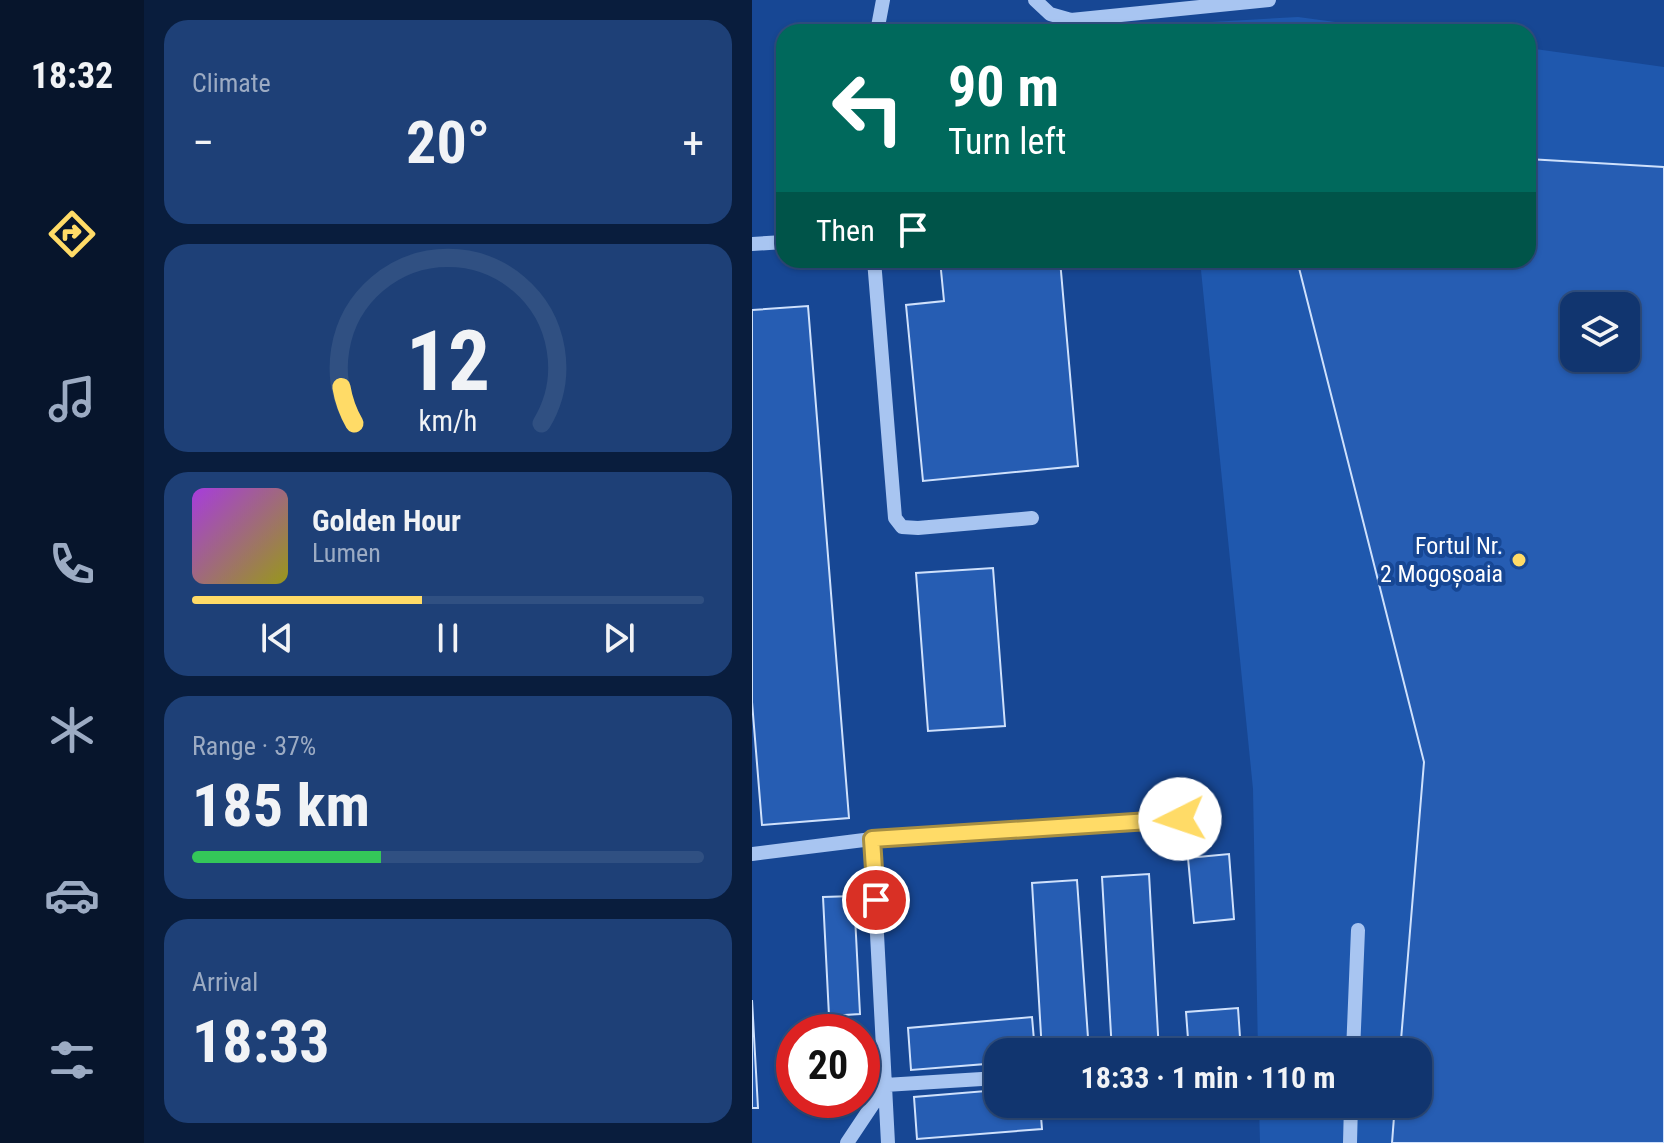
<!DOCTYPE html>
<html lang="en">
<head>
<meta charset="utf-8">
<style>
	:root { --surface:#11356f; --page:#1e4077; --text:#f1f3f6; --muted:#9cabc3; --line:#305082; --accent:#ffdb67 }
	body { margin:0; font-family:"Roboto Condensed",sans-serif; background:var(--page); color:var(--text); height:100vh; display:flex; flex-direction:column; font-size:30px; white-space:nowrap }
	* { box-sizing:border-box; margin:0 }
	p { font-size:26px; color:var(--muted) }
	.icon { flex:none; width:44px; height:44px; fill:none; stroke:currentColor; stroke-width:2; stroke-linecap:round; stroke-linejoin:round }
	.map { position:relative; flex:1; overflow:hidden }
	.panel { display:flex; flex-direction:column; gap:20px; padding:20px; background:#091d3d; width:608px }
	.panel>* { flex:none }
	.top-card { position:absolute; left:24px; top:24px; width:760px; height:244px; border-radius:24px; box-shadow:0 2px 6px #0004,0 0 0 2px var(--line); background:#00695c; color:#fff; overflow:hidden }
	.buttons { position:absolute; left:808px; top:292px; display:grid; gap:16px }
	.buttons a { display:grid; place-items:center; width:80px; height:80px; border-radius:16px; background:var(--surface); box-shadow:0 2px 6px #0004,0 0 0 2px var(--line); font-size:40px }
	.speed { position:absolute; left:24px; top:1014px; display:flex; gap:16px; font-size:40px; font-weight:700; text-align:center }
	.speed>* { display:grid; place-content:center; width:104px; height:104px; border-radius:50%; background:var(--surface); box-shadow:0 2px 6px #0004,0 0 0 2px var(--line); line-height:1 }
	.speed .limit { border:12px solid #d22; background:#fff; color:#111 }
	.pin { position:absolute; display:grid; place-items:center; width:68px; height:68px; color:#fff; margin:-34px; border:4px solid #fff; border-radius:50%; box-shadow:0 2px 8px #0007 }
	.me { position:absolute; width:88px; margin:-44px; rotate:266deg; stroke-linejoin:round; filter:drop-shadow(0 0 6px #0008) }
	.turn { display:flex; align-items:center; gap:28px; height:168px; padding:0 40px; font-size:36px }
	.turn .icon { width:104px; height:104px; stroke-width:2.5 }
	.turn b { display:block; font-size:56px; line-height:68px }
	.then { display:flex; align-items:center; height:76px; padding:0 40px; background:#0003; gap:16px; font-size:30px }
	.big { font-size:60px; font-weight:700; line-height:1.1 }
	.panel .tile { flex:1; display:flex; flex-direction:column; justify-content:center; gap:12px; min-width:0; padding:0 28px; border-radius:24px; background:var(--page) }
	.panel .dial { align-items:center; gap:0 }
	.dial svg { height:208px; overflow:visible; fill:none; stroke:var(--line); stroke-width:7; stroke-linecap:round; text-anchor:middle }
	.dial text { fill:var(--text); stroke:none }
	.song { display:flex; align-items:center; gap:24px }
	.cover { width:96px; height:96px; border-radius:12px; background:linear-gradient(135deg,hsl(280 70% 55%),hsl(60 70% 35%)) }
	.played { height:8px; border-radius:4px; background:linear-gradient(90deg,var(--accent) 45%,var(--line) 45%) }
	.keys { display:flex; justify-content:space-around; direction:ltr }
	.heat { display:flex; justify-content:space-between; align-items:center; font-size:44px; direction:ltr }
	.charge { height:12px; border-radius:6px; background:linear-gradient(90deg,#34c759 37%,var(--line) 0) }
	.trip { position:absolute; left:232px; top:1038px; width:448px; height:80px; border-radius:24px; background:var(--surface); box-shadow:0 2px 6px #0004,0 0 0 2px var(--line); font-weight:700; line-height:80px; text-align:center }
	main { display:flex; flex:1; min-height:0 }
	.dock { display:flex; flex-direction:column; width:144px; justify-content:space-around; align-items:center; background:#07152c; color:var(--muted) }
	.dock .icon { width:56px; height:56px }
	.dock .on { color:var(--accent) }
	.dock b { font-size:36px; color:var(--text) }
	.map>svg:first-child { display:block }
	.green { fill:#1f58ae; fill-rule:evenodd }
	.building { fill:#265db3; stroke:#cfe1fc; stroke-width:2; fill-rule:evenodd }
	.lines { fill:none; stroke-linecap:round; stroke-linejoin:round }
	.minor { stroke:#a8c5f1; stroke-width:14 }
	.route-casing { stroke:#a68e43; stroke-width:20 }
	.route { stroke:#ffdb67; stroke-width:14 }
	.poi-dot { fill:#ffdb67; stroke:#174794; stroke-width:3 }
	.labels { text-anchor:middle; stroke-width:8; stroke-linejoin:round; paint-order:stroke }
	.poi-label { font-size:24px; fill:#fff; stroke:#174794; text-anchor:end }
</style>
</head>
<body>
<main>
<nav class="dock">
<b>18:32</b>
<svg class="icon on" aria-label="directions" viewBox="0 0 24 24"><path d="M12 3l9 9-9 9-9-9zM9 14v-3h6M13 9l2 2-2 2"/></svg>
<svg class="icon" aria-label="music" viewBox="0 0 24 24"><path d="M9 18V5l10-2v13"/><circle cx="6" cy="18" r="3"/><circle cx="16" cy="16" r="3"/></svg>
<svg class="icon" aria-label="phone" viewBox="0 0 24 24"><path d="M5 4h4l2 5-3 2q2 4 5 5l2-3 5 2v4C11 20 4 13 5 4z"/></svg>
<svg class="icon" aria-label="climate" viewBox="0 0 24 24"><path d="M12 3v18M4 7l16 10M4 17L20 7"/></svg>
<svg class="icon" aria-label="car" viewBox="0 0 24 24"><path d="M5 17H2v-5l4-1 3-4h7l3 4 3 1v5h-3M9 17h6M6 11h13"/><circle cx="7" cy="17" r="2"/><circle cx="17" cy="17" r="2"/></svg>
<svg class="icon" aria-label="filters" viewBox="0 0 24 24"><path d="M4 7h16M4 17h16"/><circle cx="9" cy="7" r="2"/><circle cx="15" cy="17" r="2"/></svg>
</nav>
<section class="panel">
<div class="tile"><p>Climate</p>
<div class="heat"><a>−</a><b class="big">20°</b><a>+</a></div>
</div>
<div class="tile dial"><svg viewBox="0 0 100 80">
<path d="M14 69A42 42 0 1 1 86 69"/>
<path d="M14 69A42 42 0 0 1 9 55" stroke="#ffdb67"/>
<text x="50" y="56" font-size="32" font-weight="700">12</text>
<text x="50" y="72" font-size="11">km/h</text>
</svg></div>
<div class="tile">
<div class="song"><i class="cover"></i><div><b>Golden Hour</b><p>Lumen</p></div></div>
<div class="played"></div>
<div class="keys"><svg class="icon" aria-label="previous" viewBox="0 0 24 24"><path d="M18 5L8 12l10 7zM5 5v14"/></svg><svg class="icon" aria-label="pause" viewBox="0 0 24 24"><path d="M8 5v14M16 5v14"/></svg><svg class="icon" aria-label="next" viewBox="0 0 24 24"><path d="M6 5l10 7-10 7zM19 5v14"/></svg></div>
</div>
<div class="tile"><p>Range · 37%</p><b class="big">185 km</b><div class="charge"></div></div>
<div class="tile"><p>Arrival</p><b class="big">18:33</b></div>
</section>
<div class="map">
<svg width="912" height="1143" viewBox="0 0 912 1143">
	<rect width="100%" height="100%" fill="#174794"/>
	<path class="green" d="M 546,17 L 658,32 L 424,32 L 424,24 Z
		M 776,48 L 912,67 L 912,1143 L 508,1143 L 507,1104 L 666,1104 L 666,1052 L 506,1052 L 501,789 L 448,260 L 776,260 ZM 822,306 L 874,306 L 874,358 L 822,358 Z"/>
	<path class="building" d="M 776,159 L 912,167 L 912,1143 L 640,1143 L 643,1104 L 666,1104 L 666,1052 L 648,1052 L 672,762 L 545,260 L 776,260 ZM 822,306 L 874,306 L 874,358 L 822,358 Z
		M 188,260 L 308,260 L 326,466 L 171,481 L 154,305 L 192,301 Z
		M 56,306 L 97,818 L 10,825 L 0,702 L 0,310 Z
		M 241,568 L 253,726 L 176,731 L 164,573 Z
		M 477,854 L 482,919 L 442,923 L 436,858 Z
		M 397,874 L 407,1052 L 360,1052 L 350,877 Z
		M 325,880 L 337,1052 L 290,1052 L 280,883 Z
		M 102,896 L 108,1014 L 77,1016 L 71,897 Z
		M 0,1000 L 6,1108 L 0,1108 Z
		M 486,1008 L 489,1052 L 437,1052 L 434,1012 Z
		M 280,1017 L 283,1052 L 246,1052 L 246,1063 L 159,1070 L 156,1028 Z
		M 246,1090 L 246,1104 L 288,1104 L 290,1129 L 165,1139 L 162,1097 Z
		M 440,1104 L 492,1104 L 492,1109 L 441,1113 Z"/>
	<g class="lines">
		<path class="minor" d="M 283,0 L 298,14 L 319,20 L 517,0
			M 125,32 L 131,0
			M 0,244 L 32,242
			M 122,260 L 143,518 L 150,527 L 166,528 L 280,518
			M 120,839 L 136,1143
			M 0,854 L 120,839 L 428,819
			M 601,1052 L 606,930
			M 133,1085 L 246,1078
			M 95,1143 L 133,1086
			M 598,1143 L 599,1104"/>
	</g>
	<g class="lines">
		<g class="route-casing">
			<path id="route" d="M 124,900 L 120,839 L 428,819"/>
		</g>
		<use href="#route" class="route"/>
	</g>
	<circle class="poi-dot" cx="767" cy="560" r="8"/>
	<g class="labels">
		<g class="poi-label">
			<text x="751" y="554">Fortul Nr.<tspan x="751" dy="28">2 Mogoșoaia</tspan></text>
		</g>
	</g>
</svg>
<div class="buttons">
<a><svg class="icon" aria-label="layers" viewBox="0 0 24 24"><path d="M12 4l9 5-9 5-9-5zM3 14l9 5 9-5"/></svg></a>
</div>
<div class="speed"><div class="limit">20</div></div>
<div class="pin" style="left:124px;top:900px;background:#d93025"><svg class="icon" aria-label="arrive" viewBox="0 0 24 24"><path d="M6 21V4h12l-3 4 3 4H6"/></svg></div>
<svg class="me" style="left:428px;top:819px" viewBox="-20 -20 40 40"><circle r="19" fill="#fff"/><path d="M0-13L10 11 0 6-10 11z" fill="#ffdb67"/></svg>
<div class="trip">18:33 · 1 min · 110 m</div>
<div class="top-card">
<div class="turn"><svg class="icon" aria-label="left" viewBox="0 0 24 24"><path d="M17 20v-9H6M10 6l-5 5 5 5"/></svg><div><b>90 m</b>Turn left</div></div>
<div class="then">Then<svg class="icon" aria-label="arrive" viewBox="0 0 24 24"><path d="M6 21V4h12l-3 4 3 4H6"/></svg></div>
</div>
</div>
</main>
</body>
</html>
